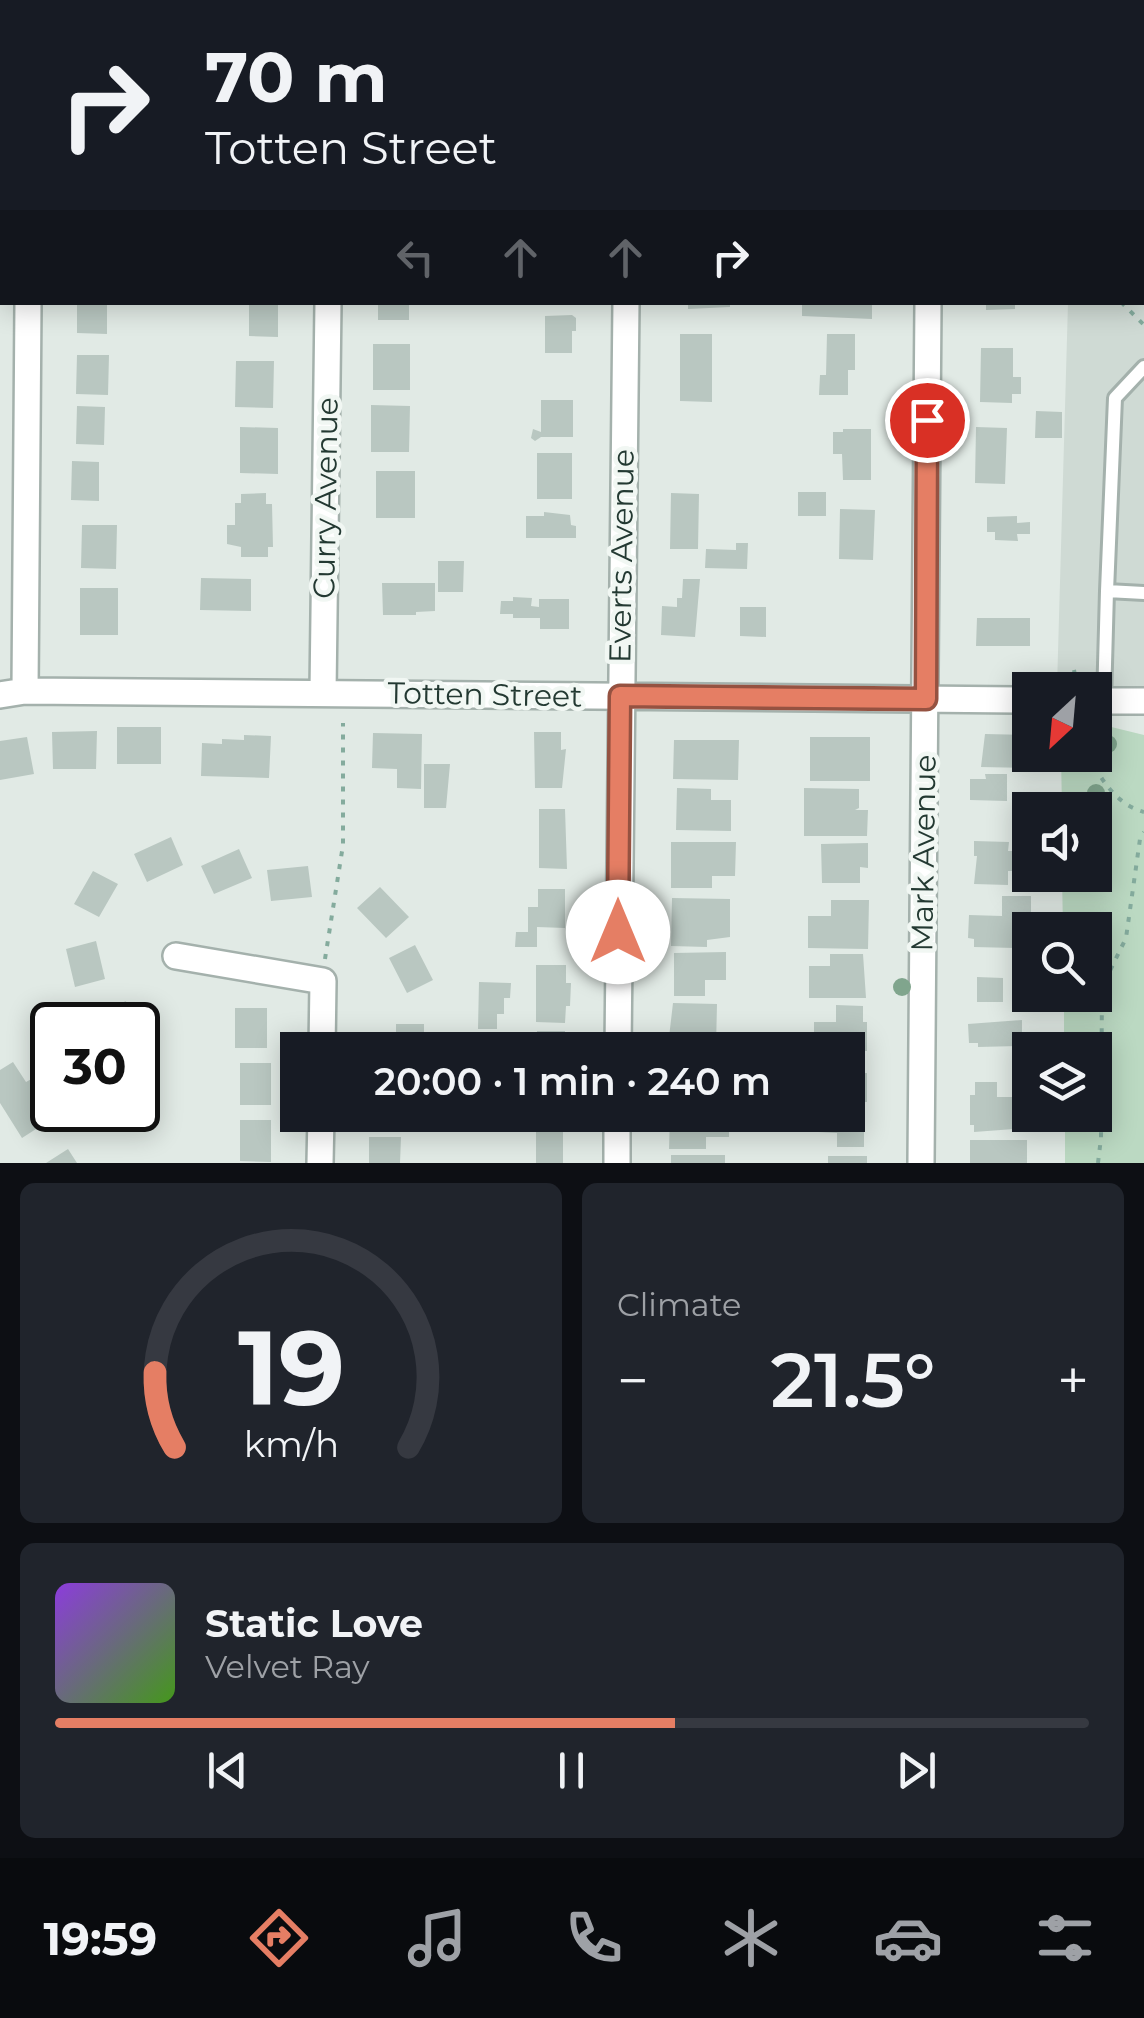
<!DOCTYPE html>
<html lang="en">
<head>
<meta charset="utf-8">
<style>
	:root { --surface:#171b24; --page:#20242c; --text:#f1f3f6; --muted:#9ea1a6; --line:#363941; --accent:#e57e64 }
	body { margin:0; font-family:Montserrat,sans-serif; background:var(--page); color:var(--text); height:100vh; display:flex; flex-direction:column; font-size:38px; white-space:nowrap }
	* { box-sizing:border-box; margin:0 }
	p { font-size:32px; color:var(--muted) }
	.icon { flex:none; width:55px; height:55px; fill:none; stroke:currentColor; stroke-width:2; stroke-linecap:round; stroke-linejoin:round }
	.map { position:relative; height:1163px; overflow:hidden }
	.sheet { display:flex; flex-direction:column; gap:20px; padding:20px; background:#0d0f14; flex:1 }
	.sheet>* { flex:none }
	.top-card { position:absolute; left:0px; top:0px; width:1145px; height:305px; box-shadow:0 5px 25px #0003; background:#171b24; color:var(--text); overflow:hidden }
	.needle { width:65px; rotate:206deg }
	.fabs { position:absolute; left:1012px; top:672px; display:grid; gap:20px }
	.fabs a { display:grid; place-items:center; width:100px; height:100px; border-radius:0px; background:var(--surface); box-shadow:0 5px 25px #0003; font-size:50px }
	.speed { position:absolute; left:30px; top:1002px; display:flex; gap:20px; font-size:50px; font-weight:700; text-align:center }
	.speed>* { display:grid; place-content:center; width:130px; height:130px; border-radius:50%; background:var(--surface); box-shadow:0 5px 25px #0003; line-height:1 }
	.speed .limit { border:5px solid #111; border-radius:15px; background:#fff; color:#111 }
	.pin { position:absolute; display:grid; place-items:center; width:85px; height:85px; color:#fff; margin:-42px; border:5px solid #fff; border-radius:50%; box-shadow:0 2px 10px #0007 }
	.me { position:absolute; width:110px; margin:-55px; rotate:0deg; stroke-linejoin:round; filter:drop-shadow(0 0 8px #0008) }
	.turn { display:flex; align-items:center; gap:35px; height:210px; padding:0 40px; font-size:45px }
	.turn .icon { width:130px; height:130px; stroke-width:2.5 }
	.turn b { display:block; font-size:70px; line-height:85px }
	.lanes { display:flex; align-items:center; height:95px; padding:0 40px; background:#0003; justify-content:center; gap:50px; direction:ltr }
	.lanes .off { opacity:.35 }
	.big { font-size:75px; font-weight:600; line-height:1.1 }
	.sheet .widget { flex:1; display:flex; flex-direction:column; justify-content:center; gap:15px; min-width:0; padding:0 35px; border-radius:15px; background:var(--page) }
	.sheet .dial { align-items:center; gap:0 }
	.dial svg { height:260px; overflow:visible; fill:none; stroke:var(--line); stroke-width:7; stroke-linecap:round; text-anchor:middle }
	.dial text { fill:var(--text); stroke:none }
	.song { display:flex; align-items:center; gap:30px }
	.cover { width:120px; height:120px; border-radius:15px; background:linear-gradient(135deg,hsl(270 70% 55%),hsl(100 70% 35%)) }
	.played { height:10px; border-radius:5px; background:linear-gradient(90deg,var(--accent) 60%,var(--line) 60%) }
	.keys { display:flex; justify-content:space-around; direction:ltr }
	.heat { display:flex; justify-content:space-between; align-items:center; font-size:55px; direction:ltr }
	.sheet .tiles { flex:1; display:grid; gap:20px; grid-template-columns:1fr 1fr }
	.widget:last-child { grid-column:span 2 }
	.trip { position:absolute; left:280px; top:1032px; width:585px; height:100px; border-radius:0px; background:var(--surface); box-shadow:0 5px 25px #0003; font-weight:600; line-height:100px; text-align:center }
	.menu { display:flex; height:160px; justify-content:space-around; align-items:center; background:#090b0e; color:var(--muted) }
	.menu .icon { width:70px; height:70px }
	.menu .selected { color:var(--accent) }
	.menu b { font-size:45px; color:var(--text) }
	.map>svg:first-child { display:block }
	.built { fill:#cfdad4 }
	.green { fill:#bbd9c2 }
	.building { fill:#b9c7c1 }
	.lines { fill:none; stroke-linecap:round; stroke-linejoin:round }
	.service-casing { stroke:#a4b1ac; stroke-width:18 }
	.minor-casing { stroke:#a4b1ac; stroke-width:30 }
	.path { stroke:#84ab9d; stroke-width:4; stroke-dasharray:5 8; stroke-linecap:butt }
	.service { stroke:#fff; stroke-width:12 }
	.minor { stroke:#fff; stroke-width:25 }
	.tree { fill:#80a58d }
	.route-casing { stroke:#955241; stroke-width:25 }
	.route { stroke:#e57e64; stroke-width:18 }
	.labels { text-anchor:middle; stroke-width:9; stroke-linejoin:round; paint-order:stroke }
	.street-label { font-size:30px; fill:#233932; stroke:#f1f7f3 }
</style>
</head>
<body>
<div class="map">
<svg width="1144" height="1163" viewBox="0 0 1144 1163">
	<rect width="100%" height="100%" fill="#e1eae5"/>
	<path class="built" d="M 1077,0 L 1144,0 L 1144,687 L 1057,687 L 1068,303 L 1142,302 L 1142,2 Z"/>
	<path class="green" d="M 1095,723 L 1144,735 L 1144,1163 L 1065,1163 L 1065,1115 L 1095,1115 L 1095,1050 L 1064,1050 L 1064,995 L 1095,995 L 1095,930 L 1063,930 L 1062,875 L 1095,875 L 1095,810 L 1062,810 L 1061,755 L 1095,755 Z"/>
	<path class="building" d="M 77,302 L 107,302 L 107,334 L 77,333 Z
		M 249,302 L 278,302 L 278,337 L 249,336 Z
		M 378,302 L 409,302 L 409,320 L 378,320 Z
		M 688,302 L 730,302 L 730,307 L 688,309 Z
		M 802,302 L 872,302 L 872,319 L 802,316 Z
		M 986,302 L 1015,302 L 1015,309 L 986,310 Z
		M 572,315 L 576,318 L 576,331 L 572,331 L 572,353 L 545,353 L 545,316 Z
		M 680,334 L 712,334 L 712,402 L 680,401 Z
		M 827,334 L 855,334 L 855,370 L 848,370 L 848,395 L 819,395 L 820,375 L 826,375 Z
		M 373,344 L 410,344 L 410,390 L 373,390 Z
		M 981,348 L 1013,348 L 1013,377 L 1021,377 L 1021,394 L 1012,394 L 1012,403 L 980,402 Z
		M 77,355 L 109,355 L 108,395 L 76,394 Z
		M 236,361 L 274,361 L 273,408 L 235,407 Z
		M 541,400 L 573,400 L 573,437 L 541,437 L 535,441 L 531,438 L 533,429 L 541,432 Z
		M 371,405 L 410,406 L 409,452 L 371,452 Z
		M 77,406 L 105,407 L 104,445 L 76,444 Z
		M 1036,411 L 1062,412 L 1062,438 L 1035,438 Z
		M 240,427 L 278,428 L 278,474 L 240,473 Z
		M 976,427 L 1007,428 L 1005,484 L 975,483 Z
		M 843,429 L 871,429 L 871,480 L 843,480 L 842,454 L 833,454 L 833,432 L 843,432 Z
		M 537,453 L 572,453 L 572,499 L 537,499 Z
		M 72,461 L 99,462 L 99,501 L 71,500 Z
		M 376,471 L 415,471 L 415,518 L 376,518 Z
		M 798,492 L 826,492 L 826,516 L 798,516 Z
		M 266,493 L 266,504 L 272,504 L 273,547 L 268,547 L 268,557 L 241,557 L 241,547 L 227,544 L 227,525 L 235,525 L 235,503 L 241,503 L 241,494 Z
		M 671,493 L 699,494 L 698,549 L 670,549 Z
		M 840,509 L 875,510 L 873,560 L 839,559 Z
		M 544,512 L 570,515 L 571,525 L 576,526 L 576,538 L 526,538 L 526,516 L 544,516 Z
		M 1017,516 L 1017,523 L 1030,522 L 1030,534 L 1017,534 L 1018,541 L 995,540 L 995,532 L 987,532 L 987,517 Z
		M 82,525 L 117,525 L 116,569 L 81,568 Z
		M 736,543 L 748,543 L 747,569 L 705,568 L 706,549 L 736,550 Z
		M 438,561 L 464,561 L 463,592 L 438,592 Z
		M 201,578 L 251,579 L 251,611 L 200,610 Z
		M 683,579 L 700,579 L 695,637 L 661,635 L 662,606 L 677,607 L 677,598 L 682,598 Z
		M 382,583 L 435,583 L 435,611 L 416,612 L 416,615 L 383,615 Z
		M 80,588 L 118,588 L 118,635 L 80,635 Z
		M 513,597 L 532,598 L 531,606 L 539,607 L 539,599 L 569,599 L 569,629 L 540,629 L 540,618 L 513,618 L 513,614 L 500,614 L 501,601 L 513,601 Z
		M 740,607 L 766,607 L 766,637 L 740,636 Z
		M 977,618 L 1030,618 L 1030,646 L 976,646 Z
		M 117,727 L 161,727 L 161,764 L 117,764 Z
		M 97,731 L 96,769 L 53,769 L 52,732 Z
		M 534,732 L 561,732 L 561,750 L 566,749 L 562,788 L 535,788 Z
		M 373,733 L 422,734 L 421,789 L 397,788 L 397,769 L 372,768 Z
		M 985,734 L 1030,735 L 1031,768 L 981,767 Z
		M 244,735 L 271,736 L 269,778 L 201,776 L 202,743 L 222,744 L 222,739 L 244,740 Z
		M 27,737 L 34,774 L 0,780 L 0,741 Z
		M 810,737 L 870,737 L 870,781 L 810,781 Z
		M 674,740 L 739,740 L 738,780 L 673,779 Z
		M 424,764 L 450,764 L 446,808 L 424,808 Z
		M 985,774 L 1007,774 L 1007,801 L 970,800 L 970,779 L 986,779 Z
		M 677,788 L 711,789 L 711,800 L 731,800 L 731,831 L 676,830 Z
		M 804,788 L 859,789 L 859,808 L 855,810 L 868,810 L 867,836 L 804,836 Z
		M 539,809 L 565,809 L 567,869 L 539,868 Z
		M 171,837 L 183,865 L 147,882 L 134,854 Z
		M 974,841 L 1009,842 L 1008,851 L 1030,851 L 1030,871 L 1008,871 L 1008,885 L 974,884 L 977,856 L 974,856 Z
		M 671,842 L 736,842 L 735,876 L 712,876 L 712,888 L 671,888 Z
		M 868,843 L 868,868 L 860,867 L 860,883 L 822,883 L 821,844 Z
		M 239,849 L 252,878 L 214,894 L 201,866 Z
		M 308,866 L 312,897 L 271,901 L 267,870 Z
		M 93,871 L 118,884 L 99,917 L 74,904 Z
		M 380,887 L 409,917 L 386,938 L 357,908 Z
		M 538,889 L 565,889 L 565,928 L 537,927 L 537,947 L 515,947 L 516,932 L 528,932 L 528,907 L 538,907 Z
		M 1002,896 L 1031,896 L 1031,915 L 1016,915 L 1015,948 L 974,947 L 974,939 L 968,938 L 969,915 L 1002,916 Z
		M 672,898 L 730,899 L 730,937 L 707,940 L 707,947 L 671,946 Z
		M 831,900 L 869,900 L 868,949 L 808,948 L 808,916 L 831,916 Z
		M 96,941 L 105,979 L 75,987 L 66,949 Z
		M 415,945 L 433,980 L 407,993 L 389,958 Z
		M 726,952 L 726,980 L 705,980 L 705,996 L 674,996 L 674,953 Z
		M 830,954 L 863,954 L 866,998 L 809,998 L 809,966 L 830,966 Z
		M 536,965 L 566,965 L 566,983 L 571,983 L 570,1006 L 566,1006 L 565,1023 L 536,1022 Z
		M 977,977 L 1003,978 L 1003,1002 L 977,1002 Z
		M 479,982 L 511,983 L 510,998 L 504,998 L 504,1014 L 497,1014 L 497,1029 L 478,1029 Z
		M 125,1001 L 157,1023 L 140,1049 L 138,1025 L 109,1025 Z
		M 673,1003 L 717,1004 L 716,1047 L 668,1046 Z
		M 836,1005 L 863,1006 L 863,1022 L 867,1022 L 867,1051 L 814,1050 L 814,1022 L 836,1022 Z
		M 235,1008 L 267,1008 L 267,1048 L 235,1048 Z
		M 1022,1020 L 1022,1046 L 978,1047 L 978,1043 L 969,1043 L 968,1024 Z
		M 396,1024 L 424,1024 L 424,1050 L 396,1050 Z
		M 537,1031 L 565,1031 L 565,1050 L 536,1050 Z
		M 848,1055 L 860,1056 L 860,1073 L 867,1073 L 867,1102 L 848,1102 Z
		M 13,1062 L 26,1082 L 35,1077 L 48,1099 L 40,1104 L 50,1120 L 22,1138 L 0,1103 L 0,1070 Z
		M 240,1063 L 271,1063 L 271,1105 L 240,1105 Z
		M 975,1082 L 997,1082 L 997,1097 L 1012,1097 L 1014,1129 L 974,1132 L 974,1125 L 970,1125 L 970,1095 L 975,1095 Z
		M 848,1109 L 864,1109 L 864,1147 L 837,1147 L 837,1133 L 818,1132 L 819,1115 L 848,1115 Z
		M 536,1115 L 563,1115 L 563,1163 L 536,1163 Z
		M 670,1115 L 729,1115 L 729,1137 L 706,1137 L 706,1149 L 669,1149 Z
		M 240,1120 L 271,1120 L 271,1162 L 240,1161 Z
		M 369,1137 L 401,1137 L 400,1163 L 369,1163 Z
		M 970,1140 L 1027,1140 L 1027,1163 L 970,1163 Z
		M 68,1149 L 77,1163 L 46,1163 Z
		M 671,1155 L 725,1155 L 725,1163 L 671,1163 Z
		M 828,1156 L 867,1156 L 867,1163 L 828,1163 Z"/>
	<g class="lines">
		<g class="service-casing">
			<path id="service" d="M 1107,591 L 1115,398 L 1144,367
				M 1104,701 L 1107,591 L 1144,593"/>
		</g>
		<g class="minor-casing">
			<path id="minor" d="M 31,2 L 31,0
				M 332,2 L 332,0
				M 630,2 L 630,0
				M 930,2 L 930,0
				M 25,691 L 28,302
				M 323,693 L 328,302
				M 0,695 L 25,691 L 1030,700
				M 1095,701 L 1144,701
				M 176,956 L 323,981 L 322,1050
				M 618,1050 L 626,302
				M 320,1163 L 321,1115
				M 617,1163 L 617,1115
				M 921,1163 L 928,302"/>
		</g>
		<path class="path" d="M 1109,0 L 1109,2
			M 1121,302 L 1144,325
			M 1074,670 L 1077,685
			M 1089,755 C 1100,779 1117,805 1144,812
			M 325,959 L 343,845 L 343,723
			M 1098,1163 L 1101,1138 L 1102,987 L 1126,938 L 1140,839 L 1144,832"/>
		<use href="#service" class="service"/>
		<use href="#minor" class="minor"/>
	</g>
	<g class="tree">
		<circle cx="1108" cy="744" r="9"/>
		<circle cx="1096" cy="793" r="9"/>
		<circle cx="902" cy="987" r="9"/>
	</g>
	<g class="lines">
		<g class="route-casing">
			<path id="route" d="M 618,932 L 620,696 L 926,699 L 927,420"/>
		</g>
		<use href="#route" class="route"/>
	</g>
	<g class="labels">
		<g class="street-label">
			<text transform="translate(326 498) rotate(-89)" y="10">Curry Avenue</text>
			<text transform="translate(622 556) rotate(-89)" y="10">Everts Avenue</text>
			<text transform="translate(485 695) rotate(1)" y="10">Totten Street</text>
			<text transform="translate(924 853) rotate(-89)" y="10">Mark Avenue</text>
		</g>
	</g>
</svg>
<div class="fabs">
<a><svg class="needle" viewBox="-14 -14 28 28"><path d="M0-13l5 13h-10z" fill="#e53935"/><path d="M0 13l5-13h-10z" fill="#9ea1a6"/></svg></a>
<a><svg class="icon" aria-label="sound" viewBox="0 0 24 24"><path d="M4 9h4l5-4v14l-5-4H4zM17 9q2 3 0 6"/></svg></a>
<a><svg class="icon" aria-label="search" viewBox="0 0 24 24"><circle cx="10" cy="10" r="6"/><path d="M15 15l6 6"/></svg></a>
<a><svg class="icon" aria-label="layers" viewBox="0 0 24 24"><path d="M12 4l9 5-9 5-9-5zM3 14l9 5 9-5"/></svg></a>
</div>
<div class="speed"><div class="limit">30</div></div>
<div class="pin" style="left:927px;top:420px;background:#d93025"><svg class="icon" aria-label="arrive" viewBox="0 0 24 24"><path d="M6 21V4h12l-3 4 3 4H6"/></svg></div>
<svg class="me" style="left:618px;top:932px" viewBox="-20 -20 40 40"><circle r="19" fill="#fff"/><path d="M0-13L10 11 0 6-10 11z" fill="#e57e64"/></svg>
<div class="trip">20:00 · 1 min · 240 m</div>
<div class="top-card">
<div class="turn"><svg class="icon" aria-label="right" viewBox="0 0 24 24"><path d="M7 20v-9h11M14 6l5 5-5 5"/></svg><div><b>70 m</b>Totten Street</div></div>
<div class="lanes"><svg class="icon off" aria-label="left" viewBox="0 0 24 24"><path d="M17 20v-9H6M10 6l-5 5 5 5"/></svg><svg class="icon off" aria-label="ahead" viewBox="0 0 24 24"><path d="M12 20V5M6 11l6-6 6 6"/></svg><svg class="icon off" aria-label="ahead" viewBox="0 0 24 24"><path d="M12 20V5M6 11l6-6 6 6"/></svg><svg class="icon" aria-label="right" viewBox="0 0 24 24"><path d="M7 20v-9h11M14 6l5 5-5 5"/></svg></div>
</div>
</div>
<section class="sheet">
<div class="tiles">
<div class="widget dial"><svg viewBox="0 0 100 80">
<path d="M14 69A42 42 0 1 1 86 69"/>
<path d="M14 69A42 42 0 0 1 8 46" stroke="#e57e64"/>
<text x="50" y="56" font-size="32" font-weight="700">19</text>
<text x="50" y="72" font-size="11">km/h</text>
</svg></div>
<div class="widget"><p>Climate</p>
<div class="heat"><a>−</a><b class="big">21.5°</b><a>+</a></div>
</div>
<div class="widget">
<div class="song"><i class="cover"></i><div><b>Static Love</b><p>Velvet Ray</p></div></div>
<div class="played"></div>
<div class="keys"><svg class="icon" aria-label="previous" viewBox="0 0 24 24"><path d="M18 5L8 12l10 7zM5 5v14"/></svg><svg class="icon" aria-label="pause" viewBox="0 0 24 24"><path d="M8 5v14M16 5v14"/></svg><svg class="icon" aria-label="next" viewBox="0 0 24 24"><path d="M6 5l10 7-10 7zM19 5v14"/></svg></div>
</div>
</div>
</section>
<nav class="menu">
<b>19:59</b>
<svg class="icon selected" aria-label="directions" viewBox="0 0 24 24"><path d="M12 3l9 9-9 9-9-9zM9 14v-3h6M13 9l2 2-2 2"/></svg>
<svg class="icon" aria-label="music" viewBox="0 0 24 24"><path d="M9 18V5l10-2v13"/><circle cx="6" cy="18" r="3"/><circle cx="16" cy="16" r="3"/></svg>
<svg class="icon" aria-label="phone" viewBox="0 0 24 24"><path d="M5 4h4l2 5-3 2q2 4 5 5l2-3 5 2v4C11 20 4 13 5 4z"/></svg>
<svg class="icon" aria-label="climate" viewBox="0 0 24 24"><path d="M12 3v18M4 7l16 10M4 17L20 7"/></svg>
<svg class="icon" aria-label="car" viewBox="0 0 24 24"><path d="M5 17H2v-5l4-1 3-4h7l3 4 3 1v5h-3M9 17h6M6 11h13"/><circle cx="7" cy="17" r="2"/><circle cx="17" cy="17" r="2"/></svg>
<svg class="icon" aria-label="filters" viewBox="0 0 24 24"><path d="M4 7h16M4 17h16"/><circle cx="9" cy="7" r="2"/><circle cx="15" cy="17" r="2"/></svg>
</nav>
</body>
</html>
